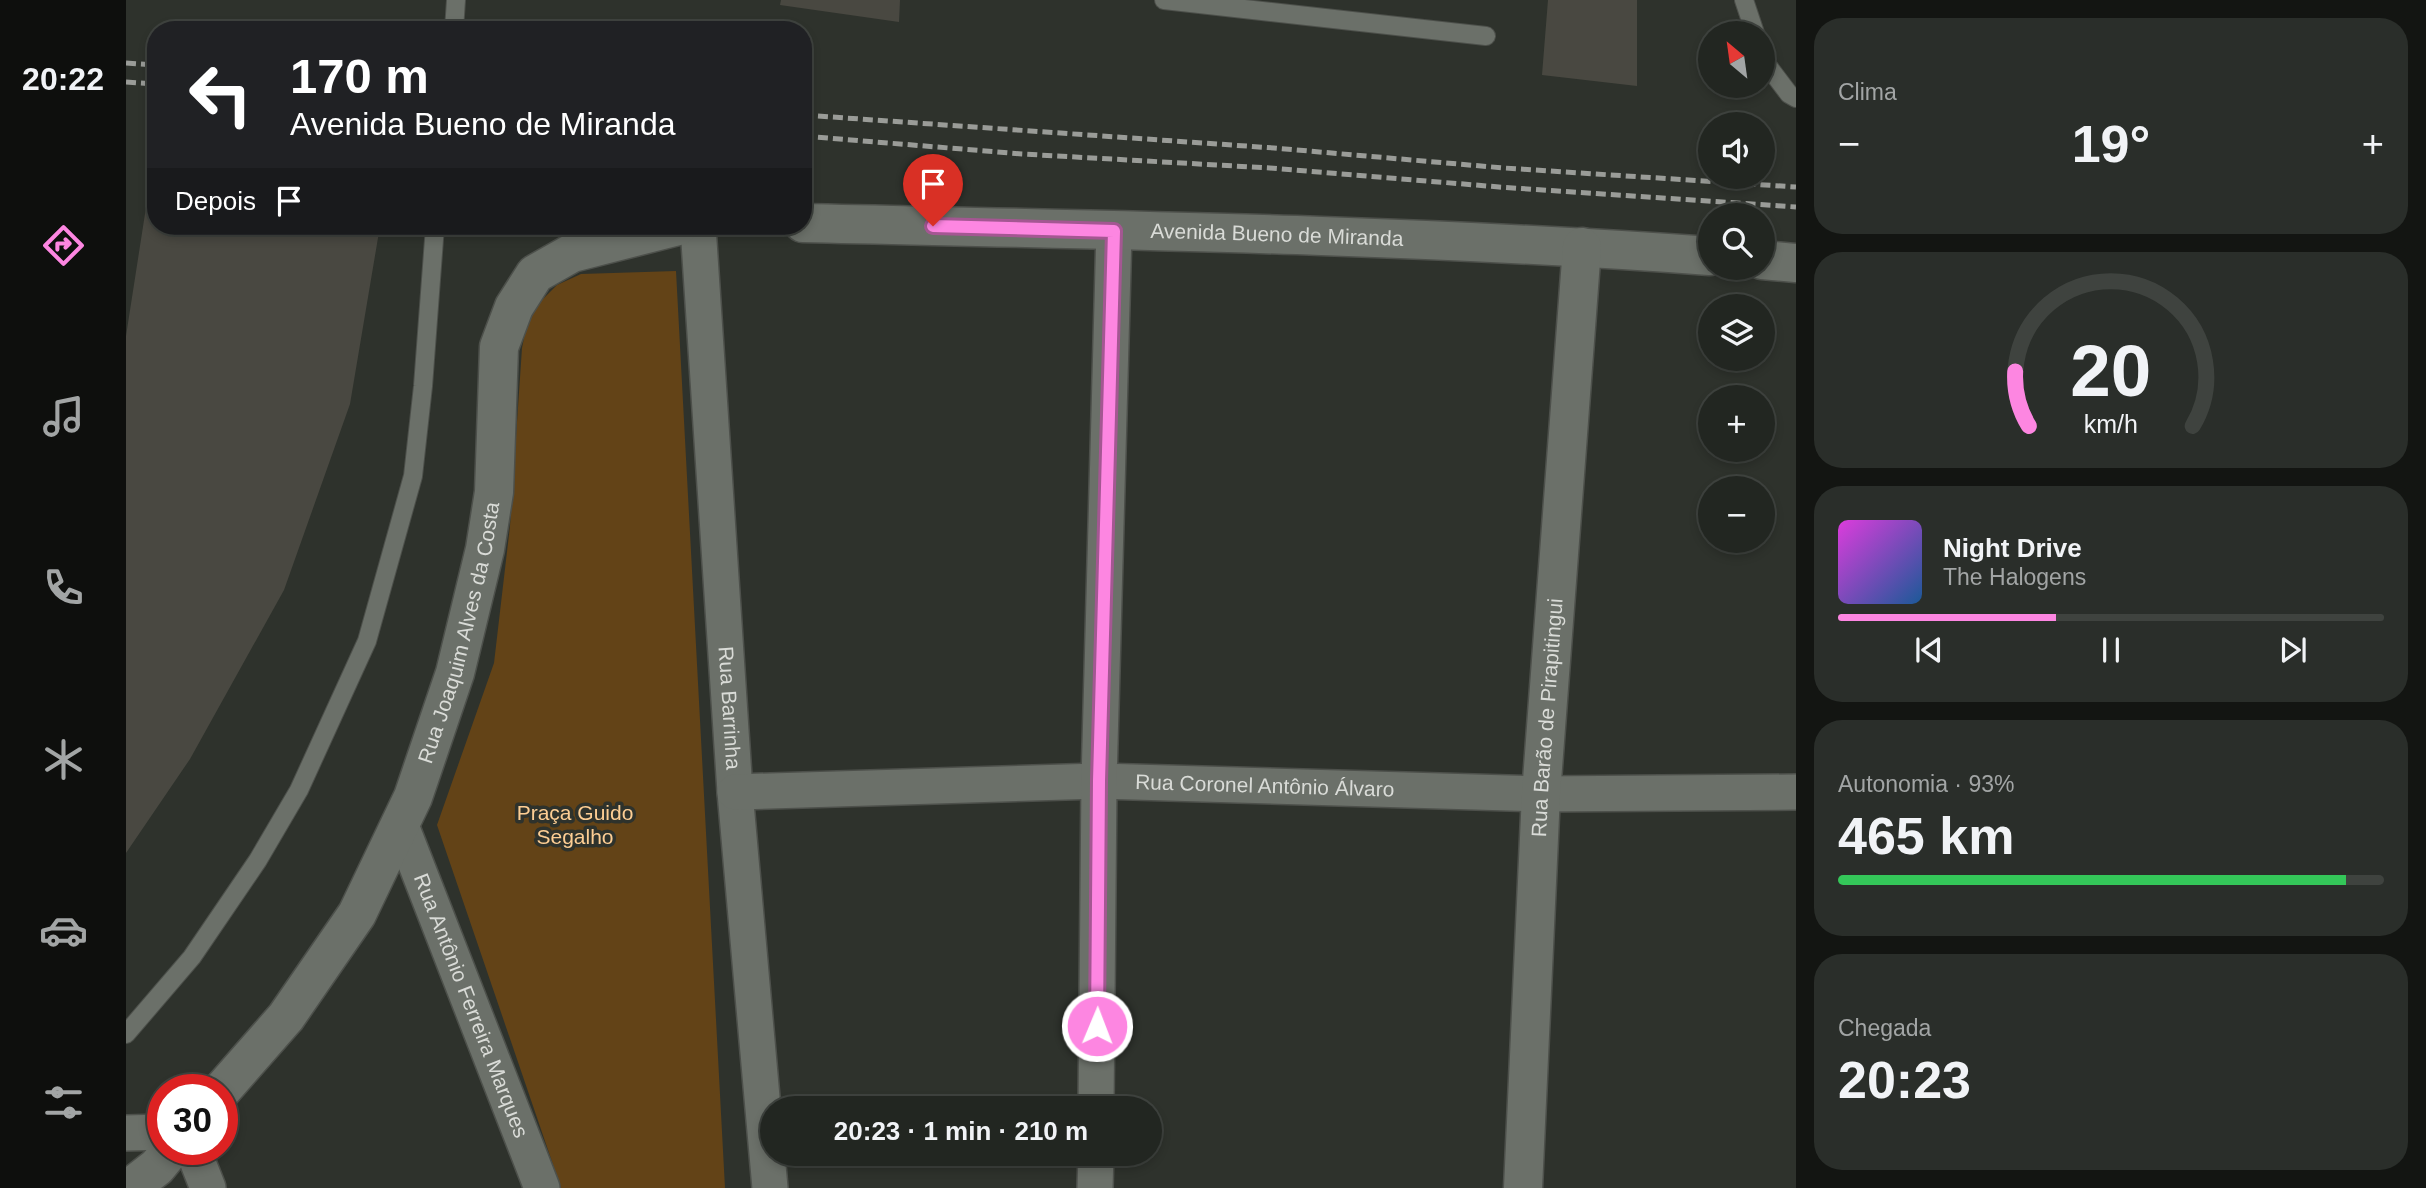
<!DOCTYPE html>
<html lang="pt">
<head>
<meta charset="utf-8">
<style>
	:root { --surface:#222621; --page:#2a2e2a; --text:#f1f3f6; --muted:#a2a5a5; --line:#3f433f; --accent:#fd86e1 }
	body { margin:0; font-family:Arial,sans-serif; background:var(--page); color:var(--text); height:100vh; display:flex; flex-direction:column; font-size:26px; white-space:nowrap }
	* { box-sizing:border-box; margin:0 }
	p { font-size:23px; color:var(--muted) }
	.icon { flex:none; width:38px; height:38px; fill:none; stroke:currentColor; stroke-width:2; stroke-linecap:round; stroke-linejoin:round }
	.map { position:relative; flex:1; overflow:hidden }
	.sheet { display:flex; flex-direction:column; gap:18px; padding:18px; background:#131512; width:630px }
	.sheet>* { flex:none }
	.hud { position:absolute; left:21px; top:21px; width:665px; height:214px; border-radius:28px; box-shadow:0 4px 10px #0003,0 0 0 2px var(--line); background:#202124; color:#fff; overflow:hidden }
	.needle { width:46px; rotate:331deg }
	.buttons { position:absolute; left:1572px; top:21px; display:grid; gap:14px }
	.buttons a { display:grid; place-items:center; width:77px; height:77px; border-radius:50%; background:var(--surface); box-shadow:0 4px 10px #0003,0 0 0 2px var(--line); font-size:35px }
	.speed { position:absolute; left:21px; top:1074px; display:flex; gap:14px; font-size:35px; font-weight:700; text-align:center }
	.speed>* { display:grid; place-content:center; width:91px; height:91px; border-radius:50%; background:var(--surface); box-shadow:0 4px 10px #0003,0 0 0 2px var(--line); line-height:1 }
	.speed .limit { border:10px solid #d22; background:#fff; color:#111 }
	.pin { position:absolute; display:grid; place-items:center; width:60px; height:60px; color:#fff; margin:-72px -30px; border-radius:50% 50% 50% 0; rotate:-45deg; box-shadow:0 0 7px #0007 }
	.pin .icon { rotate:45deg }
	.me { position:absolute; width:77px; margin:-38px; rotate:1deg; stroke-linejoin:round; filter:drop-shadow(0 0 5px #0008) }
	.turn { display:flex; align-items:center; gap:24px; height:147px; padding:0 28px; font-size:32px }
	.turn .icon { width:91px; height:91px; stroke-width:2.5 }
	.turn b { display:block; font-size:49px; line-height:60px }
	.then { display:flex; align-items:center; height:66px; padding:0 28px; background:#0003; gap:14px; font-size:26px }
	.big { font-size:52px; font-weight:800; line-height:1.1 }
	.sheet .card { flex:1; display:flex; flex-direction:column; justify-content:center; gap:10px; min-width:0; padding:0 24px; border-radius:28px; background:var(--page) }
	.sheet .dial { align-items:center; gap:0 }
	.dial svg { height:182px; overflow:visible; fill:none; stroke:var(--line); stroke-width:7; stroke-linecap:round; text-anchor:middle }
	.dial text { fill:var(--text); stroke:none }
	.song { display:flex; align-items:center; gap:21px }
	.cover { width:84px; height:84px; border-radius:10px; background:linear-gradient(135deg,hsl(300 70% 55%),hsl(210 70% 35%)) }
	.played { height:7px; border-radius:4px; background:linear-gradient(90deg,var(--accent) 40%,var(--line) 40%) }
	.keys { display:flex; justify-content:space-around; direction:ltr }
	.heat { display:flex; justify-content:space-between; align-items:center; font-size:38px; direction:ltr }
	.charge { height:10px; border-radius:5px; background:linear-gradient(90deg,#34c759 93%,var(--line) 0) }
	.trip { position:absolute; left:634px; top:1096px; width:402px; height:70px; border-radius:35px; background:var(--surface); box-shadow:0 4px 10px #0003,0 0 0 2px var(--line); font-weight:800; line-height:70px; text-align:center }
	main { display:flex; flex:1; min-height:0 }
	.dock { display:flex; flex-direction:column; width:126px; justify-content:space-around; align-items:center; background:#0e0f0d; color:var(--muted) }
	.dock .icon { width:49px; height:49px }
	.dock .on { color:var(--accent) }
	.dock b { font-size:32px; color:var(--text) }
	.map>svg:first-child { display:block }
	.green { fill:#634317 }
	.building { fill:#494841 }
	.lines { fill:none; stroke-linecap:round; stroke-linejoin:round }
	.service-casing { stroke:#4d504b; stroke-width:20 }
	.minor-casing { stroke:#4d504b; stroke-width:38 }
	.secondary-casing { stroke:#4d504b; stroke-width:41 }
	.service { stroke:#6b7069; stroke-width:18 }
	.minor { stroke:#6b7069; stroke-width:35 }
	.secondary { stroke:#6b7069; stroke-width:38 }
	.rail { stroke:#9a9c98; stroke-width:5; stroke-dasharray:10 5; stroke-linecap:butt }
	.route-casing { stroke:#a45792; stroke-width:18 }
	.route { stroke:#fd86e1; stroke-width:12 }
	.labels { text-anchor:middle; stroke-width:7; stroke-linejoin:round; paint-order:stroke }
	.street-label { font-size:21px; fill:#d9dbd7; stroke:#2e322c }
	.park-label { font-size:21px; fill:#fdce94; stroke:#2e322c }
</style>
</head>
<body>
<main>
<nav class="dock">
<b>20:22</b>
<svg class="icon on" aria-label="directions" viewBox="0 0 24 24"><path d="M12 3l9 9-9 9-9-9zM9 14v-3h6M13 9l2 2-2 2"/></svg>
<svg class="icon" aria-label="music" viewBox="0 0 24 24"><path d="M9 18V5l10-2v13"/><circle cx="6" cy="18" r="3"/><circle cx="16" cy="16" r="3"/></svg>
<svg class="icon" aria-label="phone" viewBox="0 0 24 24"><path d="M5 4h4l2 5-3 2q2 4 5 5l2-3 5 2v4C11 20 4 13 5 4z"/></svg>
<svg class="icon" aria-label="climate" viewBox="0 0 24 24"><path d="M12 3v18M4 7l16 10M4 17L20 7"/></svg>
<svg class="icon" aria-label="car" viewBox="0 0 24 24"><path d="M5 17H2v-5l4-1 3-4h7l3 4 3 1v5h-3M9 17h6M6 11h13"/><circle cx="7" cy="17" r="2"/><circle cx="17" cy="17" r="2"/></svg>
<svg class="icon" aria-label="filters" viewBox="0 0 24 24"><path d="M4 7h16M4 17h16"/><circle cx="9" cy="7" r="2"/><circle cx="15" cy="17" r="2"/></svg>
</nav>
<div class="map">
<svg width="1670" height="1188" viewBox="0 0 1670 1188">
	<rect width="100%" height="100%" fill="#2e322c"/>
	<path class="green" d="M 550,271 L 599,1188 L 435,1188 L 311,825 L 368,663 L 384,526 L 396,348 L 403,313 L 431,285 L 455,274 Z"/>
	<path class="building" d="M 655,0 L 774,0 L 773,22 L 654,5 Z
		M 1422,0 L 1511,0 L 1511,86 L 1416,75 Z
		M 28,156 L 30,226 L 254,226 L 224,404 L 158,590 L 64,759 L 0,853 L 0,336 Z"/>
	<g class="lines">
		<g class="service-casing">
			<path id="service" d="M 1038,0 L 1360,36
				M 1618,0 L 1629,33
				M 328,30 L 330,0
				M 1636,55 L 1638,61 L 1663,94 L 1670,98
				M 0,1034 L 66,957 L 132,860 L 173,790 L 241,641 L 287,476 L 297,386 L 309,226"/>
		</g>
		<g class="minor-casing">
			<g id="minor">
				<path id="s1" d="M 572,226 L 609,792 L 644,1188"/>
				<path id="s2" d="M 609,792 L 973,781 L 1415,794 L 1670,792"/>
				<path id="s3" d="M 274,823 L 416,1188"/>
				<path d="M 970,1108 L 973,781 L 988,231"/>
				<path d="M 0,1133 L 37,1132"/>
				<path d="M 67,1150 L 82,1188"/>
				<path d="M 969,1188 L 970,1153"/>
			</g>
		</g>
		<g class="secondary-casing">
			<g id="secondary">
				<path id="s4" d="M 677,223 C 979,230 1282,234 1584,256"/>
				<path d="M 1636,260 L 1670,263"/>
				<path id="s5" d="M 96,1090 L 160,1017 L 231,914 L 287,797 L 329,673 L 359,549 L 368,492 L 373,347 L 388,307 L 409,274 L 446,253 L 552,226"/>
				<path d="M 4,1188 L 31,1167 L 45,1150"/>
				<path id="s6" d="M 1397,1188 L 1415,794 L 1456,247"/>
			</g>
		</g>
		<use href="#service" class="service"/>
		<use href="#minor" class="minor"/>
		<use href="#secondary" class="secondary"/>
		<path class="rail" d="M 0,63 L 30,65
			M 0,82 L 30,84
			M 677,115 L 1148,148 L 1378,168 L 1670,187
			M 677,136 L 896,154 L 1144,168 L 1373,187 L 1670,207"/>
	</g>
	<g class="lines">
		<g class="route-casing">
			<path id="route" d="M 807,226 L 988,231 L 973,781 L 971,1026"/>
		</g>
		<use href="#route" class="route"/>
	</g>
	<g class="labels">
		<g class="street-label">
			<text dy="7" stroke="none"><textPath href="#s4" startOffset="474">Avenida Bueno de Miranda</textPath></text>
			<text dy="7" stroke="none"><textPath href="#s5" startOffset="523">Rua Joaquim Alves da Costa</textPath></text>
			<text dy="7" stroke="none"><textPath href="#s1" startOffset="483">Rua Barrinha</textPath></text>
			<text dy="7" stroke="none"><textPath href="#s6" startOffset="471">Rua Barão de Pirapitingui</textPath></text>
			<text dy="7" stroke="none"><textPath href="#s2" startOffset="530">Rua Coronel Antônio Álvaro</textPath></text>
			<text dy="7" stroke="none"><textPath href="#s3" startOffset="196">Rua Antônio Ferreira Marques</textPath></text>
		</g>
		<g class="park-label">
			<text x="449" y="820">Praça Guido<tspan x="449" dy="24">Segalho</tspan></text>
		</g>
	</g>
</svg>
<div class="buttons">
<a><svg class="needle" viewBox="-14 -14 28 28"><path d="M0-13l5 13h-10z" fill="#e53935"/><path d="M0 13l5-13h-10z" fill="#a2a5a5"/></svg></a>
<a><svg class="icon" aria-label="sound" viewBox="0 0 24 24"><path d="M4 9h4l5-4v14l-5-4H4zM17 9q2 3 0 6"/></svg></a>
<a><svg class="icon" aria-label="search" viewBox="0 0 24 24"><circle cx="10" cy="10" r="6"/><path d="M15 15l6 6"/></svg></a>
<a><svg class="icon" aria-label="layers" viewBox="0 0 24 24"><path d="M12 4l9 5-9 5-9-5zM3 14l9 5 9-5"/></svg></a>
<a>+</a>
<a>−</a>
</div>
<div class="speed"><div class="limit">30</div></div>
<div class="pin" style="left:807px;top:226px;background:#d93025"><svg class="icon" aria-label="arrive" viewBox="0 0 24 24"><path d="M6 21V4h12l-3 4 3 4H6"/></svg></div>
<svg class="me" style="left:971px;top:1026px" viewBox="-20 -20 40 40"><circle r="17" fill="#fd86e1" stroke="#fff" stroke-width="3"/><path d="M0-11L8 9 0 5-8 9z" fill="#fff"/></svg>
<div class="trip">20:23 · 1 min · 210 m</div>
<div class="hud">
<div class="turn"><svg class="icon" aria-label="left" viewBox="0 0 24 24"><path d="M17 20v-9H6M10 6l-5 5 5 5"/></svg><div><b>170 m</b>Avenida Bueno de Miranda</div></div>
<div class="then">Depois<svg class="icon" aria-label="arrive" viewBox="0 0 24 24"><path d="M6 21V4h12l-3 4 3 4H6"/></svg></div>
</div>
</div>
<section class="sheet">
<div class="card"><p>Clima</p>
<div class="heat"><a>−</a><b class="big">19°</b><a>+</a></div>
</div>
<div class="card dial"><svg viewBox="0 0 100 80">
<path d="M14 69A42 42 0 1 1 86 69"/>
<path d="M14 69A42 42 0 0 1 8 45" stroke="#fd86e1"/>
<text x="50" y="56" font-size="32" font-weight="700">20</text>
<text x="50" y="72" font-size="11">km/h</text>
</svg></div>
<div class="card">
<div class="song"><i class="cover"></i><div><b>Night Drive</b><p>The Halogens</p></div></div>
<div class="played"></div>
<div class="keys"><svg class="icon" aria-label="previous" viewBox="0 0 24 24"><path d="M18 5L8 12l10 7zM5 5v14"/></svg><svg class="icon" aria-label="pause" viewBox="0 0 24 24"><path d="M8 5v14M16 5v14"/></svg><svg class="icon" aria-label="next" viewBox="0 0 24 24"><path d="M6 5l10 7-10 7zM19 5v14"/></svg></div>
</div>
<div class="card"><p>Autonomia · 93%</p><b class="big">465 km</b><div class="charge"></div></div>
<div class="card"><p>Chegada</p><b class="big">20:23</b></div>
</section>
</main>
</body>
</html>
